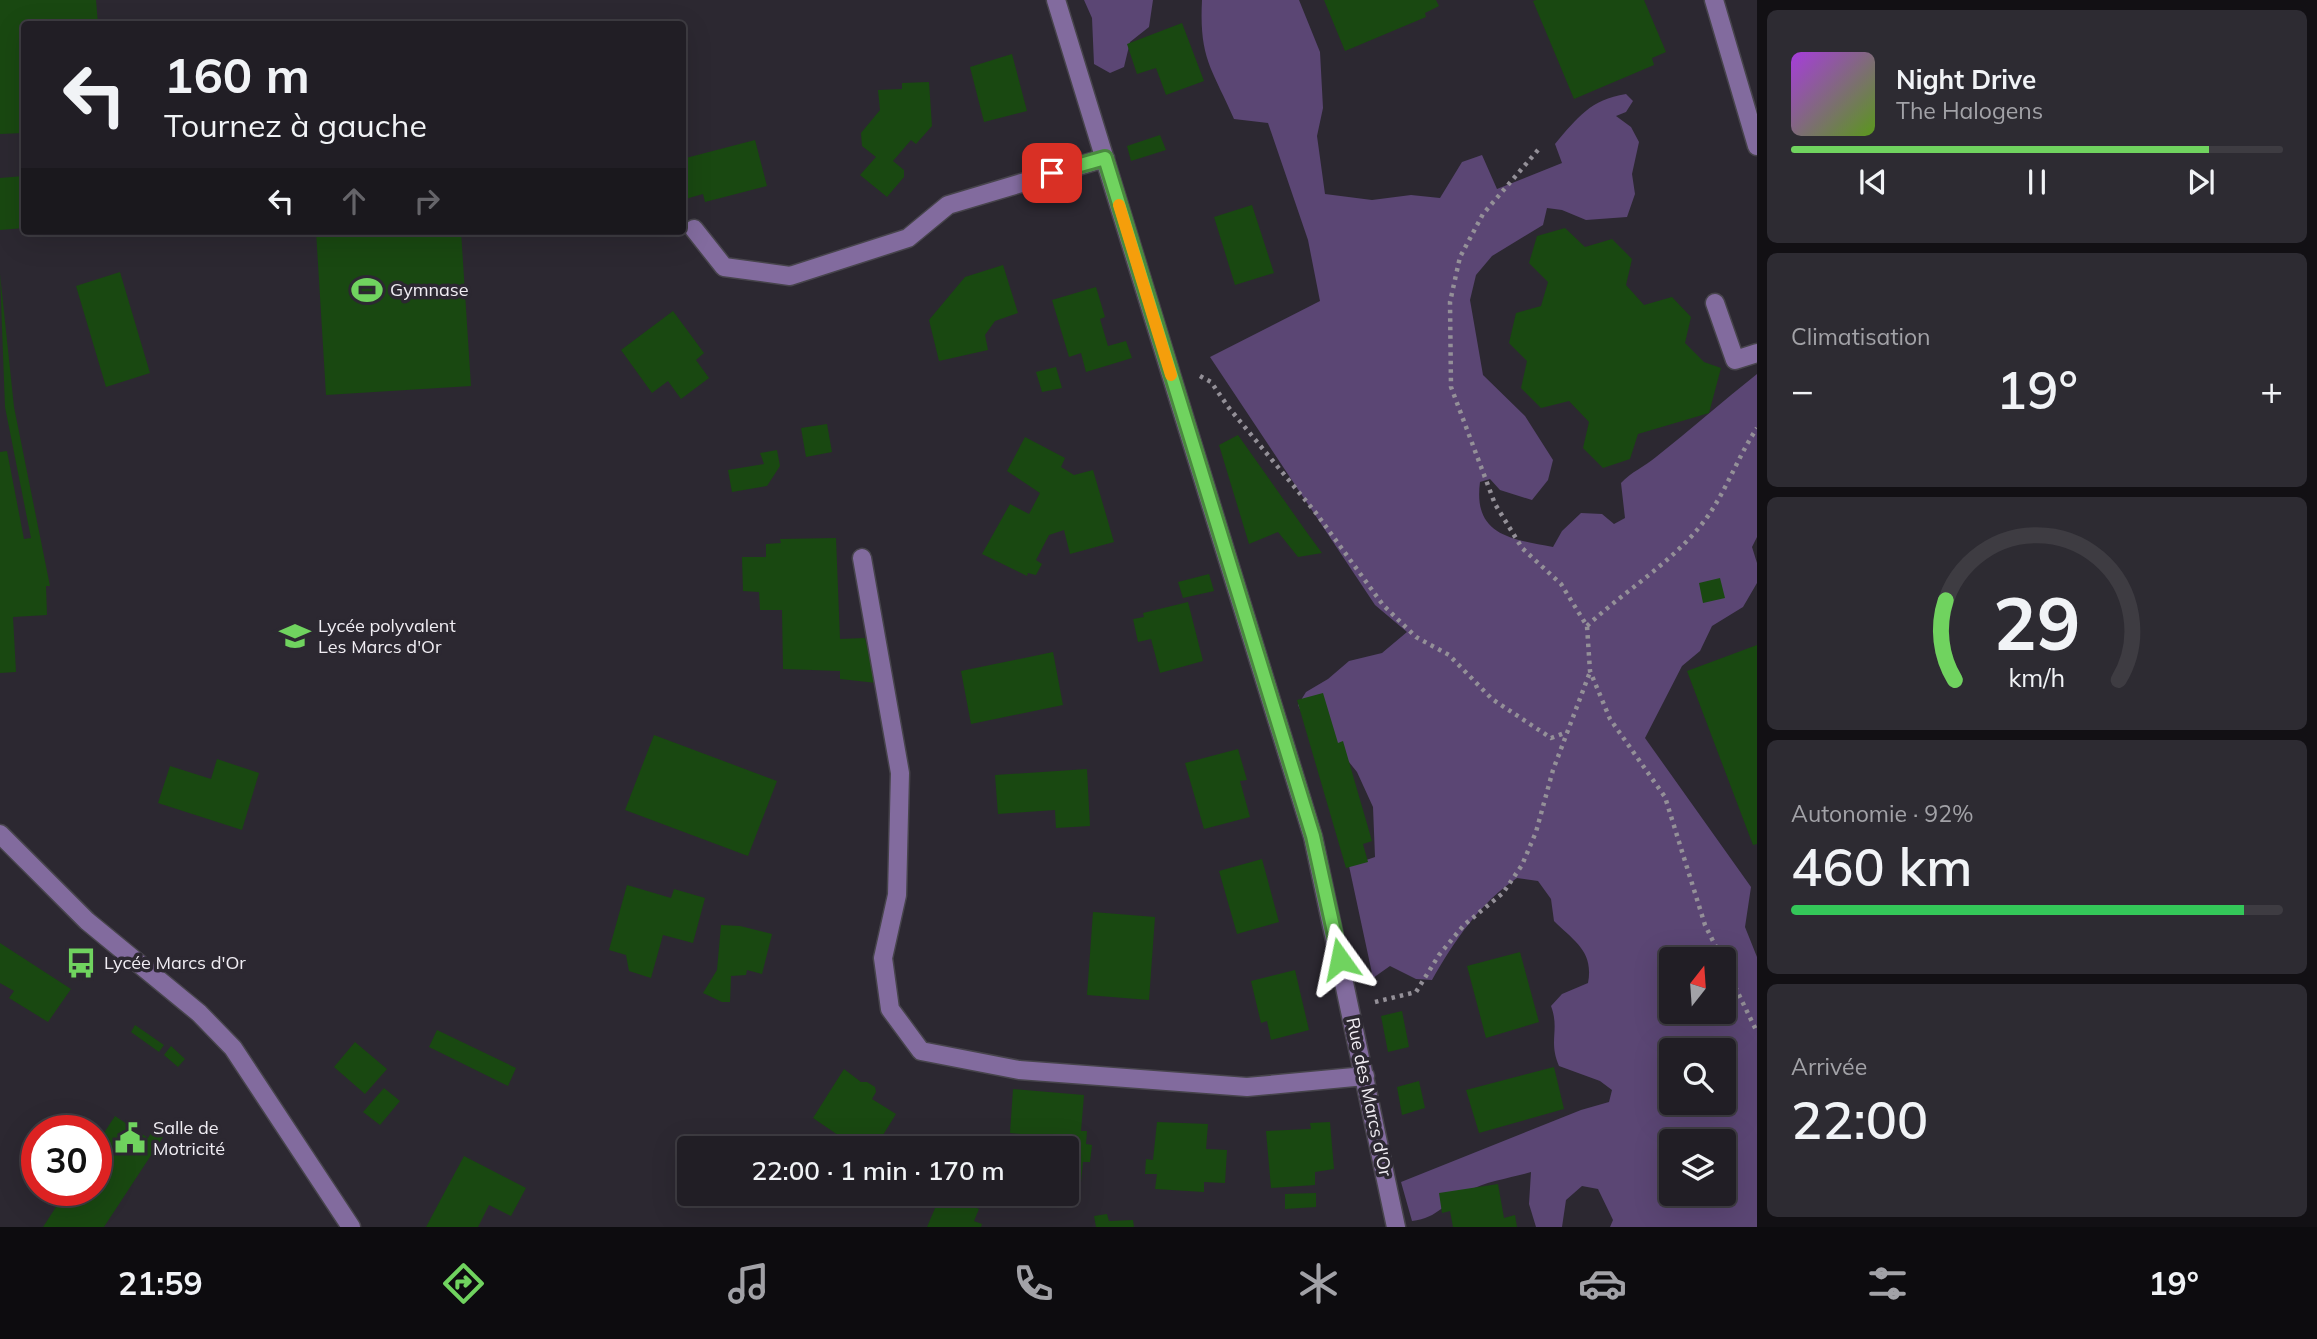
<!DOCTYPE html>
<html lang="fr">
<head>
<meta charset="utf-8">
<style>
	:root { --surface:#211e25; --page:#2d2b32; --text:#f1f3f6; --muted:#a2a2a7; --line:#3e3c42; --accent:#70d35f }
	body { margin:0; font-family:Mulish,sans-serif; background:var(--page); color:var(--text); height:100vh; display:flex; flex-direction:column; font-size:26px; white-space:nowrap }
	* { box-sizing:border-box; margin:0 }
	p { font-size:23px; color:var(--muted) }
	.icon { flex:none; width:38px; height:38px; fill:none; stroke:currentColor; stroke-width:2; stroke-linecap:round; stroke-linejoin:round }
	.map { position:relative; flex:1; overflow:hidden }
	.side { display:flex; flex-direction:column; gap:10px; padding:10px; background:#121014; width:560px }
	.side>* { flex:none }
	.guide { position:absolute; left:21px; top:21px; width:665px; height:214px; border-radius:7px; box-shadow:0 7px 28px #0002,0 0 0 2px var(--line); background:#211e25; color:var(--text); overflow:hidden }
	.needle { width:46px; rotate:17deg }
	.buttons { position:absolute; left:1659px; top:947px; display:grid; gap:14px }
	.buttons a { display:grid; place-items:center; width:77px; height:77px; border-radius:7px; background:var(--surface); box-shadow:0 7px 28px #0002,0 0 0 2px var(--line); font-size:35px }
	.speed { position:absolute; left:21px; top:1115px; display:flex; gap:14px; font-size:35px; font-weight:700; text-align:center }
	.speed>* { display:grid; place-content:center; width:91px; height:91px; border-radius:50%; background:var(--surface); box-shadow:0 7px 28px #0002,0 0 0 2px var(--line); line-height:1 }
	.speed .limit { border:10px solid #d22; background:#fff; color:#111 }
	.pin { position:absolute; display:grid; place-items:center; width:60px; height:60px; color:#fff; margin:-30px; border-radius:14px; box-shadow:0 4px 10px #0006 }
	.me { position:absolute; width:77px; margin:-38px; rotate:348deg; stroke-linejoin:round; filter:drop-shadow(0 0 5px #0008) }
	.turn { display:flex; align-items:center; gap:24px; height:147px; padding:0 28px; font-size:32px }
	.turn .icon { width:91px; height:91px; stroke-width:2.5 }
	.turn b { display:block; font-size:49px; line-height:60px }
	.lanes { display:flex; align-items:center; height:66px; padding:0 28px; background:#0003; justify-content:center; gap:35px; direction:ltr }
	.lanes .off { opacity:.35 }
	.big { font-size:52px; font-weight:600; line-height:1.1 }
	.side .widget { flex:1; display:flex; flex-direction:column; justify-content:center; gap:10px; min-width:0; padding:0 24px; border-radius:10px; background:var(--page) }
	.side .dial { align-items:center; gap:0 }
	.dial svg { height:182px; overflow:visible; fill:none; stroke:var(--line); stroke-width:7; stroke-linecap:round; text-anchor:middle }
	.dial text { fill:var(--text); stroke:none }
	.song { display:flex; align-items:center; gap:21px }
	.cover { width:84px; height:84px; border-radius:10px; background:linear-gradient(135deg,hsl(280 70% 55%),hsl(90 70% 35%)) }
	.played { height:7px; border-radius:4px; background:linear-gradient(90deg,var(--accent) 85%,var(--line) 85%) }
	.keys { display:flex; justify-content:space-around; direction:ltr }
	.heat { display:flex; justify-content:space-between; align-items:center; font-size:38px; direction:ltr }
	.charge { height:10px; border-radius:5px; background:linear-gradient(90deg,#34c759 92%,var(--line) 0) }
	.trip { position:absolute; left:677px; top:1136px; width:402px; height:70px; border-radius:7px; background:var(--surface); box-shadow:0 7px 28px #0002,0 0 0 2px var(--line); font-weight:600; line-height:70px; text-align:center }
	.tab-bar { display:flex; height:112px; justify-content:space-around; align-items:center; background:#0d0c0f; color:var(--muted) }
	.tab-bar .icon { width:49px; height:49px }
	.tab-bar .active { color:var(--accent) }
	.tab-bar b { font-size:32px; color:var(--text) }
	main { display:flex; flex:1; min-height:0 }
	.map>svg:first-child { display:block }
	.green { fill:#5b4674; fill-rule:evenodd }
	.building { fill:#194811 }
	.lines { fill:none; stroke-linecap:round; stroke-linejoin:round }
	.minor-casing { stroke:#47444c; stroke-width:21 }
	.path { stroke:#949098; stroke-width:4.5; stroke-dasharray:3.5 5; stroke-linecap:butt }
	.minor { stroke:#826b9e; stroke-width:18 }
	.route-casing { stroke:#49893e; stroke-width:18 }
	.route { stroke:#70d35f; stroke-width:12 }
	.slow { stroke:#f59e0b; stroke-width:12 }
	.labels { text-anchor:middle; stroke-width:7; stroke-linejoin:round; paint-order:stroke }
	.poi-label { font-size:18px; fill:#f0edf3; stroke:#2c2831; text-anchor:start }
	.street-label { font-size:18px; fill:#f0edf3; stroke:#2c2831 }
</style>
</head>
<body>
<main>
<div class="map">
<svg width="1757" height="1227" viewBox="0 0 1757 1227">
	<rect width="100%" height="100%" fill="#2c2831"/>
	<path class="green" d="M 1084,0 L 1153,0 L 1149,27 L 1130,42 L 1124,67 L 1110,73 L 1094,64 L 1092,18 Z
		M 1202,0 L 1299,0 L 1320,52 L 1323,108 L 1317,136 L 1325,194 L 1372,200 L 1411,195 L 1440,198 L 1462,162 L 1482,155 L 1497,189 L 1562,163 L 1555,144 C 1578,117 1590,100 1626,94 L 1633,101 L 1626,112 L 1616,116 L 1631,127 L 1639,142 L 1632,174 L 1635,194 L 1627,217 L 1586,220 L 1562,210 L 1547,208 L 1543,225 L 1492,256 L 1476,275 L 1470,300 L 1483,375 L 1525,416 L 1553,460 L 1548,480 L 1532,500 L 1500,490 L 1490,479 L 1480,482 C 1473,535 1510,539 1553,547 L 1562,531 L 1581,513 L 1602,514 L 1614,524 L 1625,518 L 1621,483 C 1631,472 1644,467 1656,457 C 1690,430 1723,401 1757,374 L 1757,537 L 1752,547 L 1757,563 L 1757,583 L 1743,607 L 1712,626 L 1700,651 L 1682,666 L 1645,738 L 1751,887 L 1745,927 L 1757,957 L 1757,1227 L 1610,1227 L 1613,1220 L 1598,1189 L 1582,1186 L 1566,1200 L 1562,1227 L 1536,1227 L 1529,1204 L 1531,1172 C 1511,1178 1486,1181 1468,1191 C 1444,1202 1439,1218 1412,1221 L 1401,1182 L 1581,1110 L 1609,1102 L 1612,1090 L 1600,1081 L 1559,1066 C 1548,1041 1560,1030 1551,1006 L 1562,994 L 1588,983 C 1594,951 1574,941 1554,921 L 1551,899 L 1538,881 L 1517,878 C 1481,902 1454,941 1432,980 L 1416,979 L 1390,966 L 1373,978 L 1349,866 L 1375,857 L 1373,807 L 1357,772 L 1336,746 L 1310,731 L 1298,705 L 1306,692 L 1328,679 L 1349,661 L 1382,653 L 1407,632 L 1375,605 L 1210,357 L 1320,301 L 1308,240 L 1268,123 L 1234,119 C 1212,68 1199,59 1202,0 ZM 1671,959 L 1724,959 L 1724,1012 L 1671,1012 ZM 1671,1050 L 1724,1050 L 1724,1102 L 1671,1102 ZM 1671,1141 L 1724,1141 L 1724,1194 L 1671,1194 Z"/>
	<path class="building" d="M 0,0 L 96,0 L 98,24 L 24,24 L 24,133 L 0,134 Z
		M 1324,0 L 1436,0 L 1439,6 L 1425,13 L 1426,17 L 1345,51 Z
		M 1536,0 L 1644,0 L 1666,52 L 1652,58 L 1654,65 L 1574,99 L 1533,1 Z
		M 1182,23 L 1204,81 L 1166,95 L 1156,68 L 1137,74 L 1127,44 Z
		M 1012,54 L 1027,111 L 984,122 L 970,67 Z
		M 929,82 L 932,126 L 916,144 L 911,140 L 893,161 L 904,170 L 904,177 L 887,197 L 860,175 L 876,157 L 862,146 L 861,133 L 880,110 L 878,90 L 902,89 L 902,83 Z
		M 1160,135 L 1166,150 L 1131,161 L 1127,146 Z
		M 755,140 L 767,186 L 705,202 L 703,194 L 682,200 L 682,159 Z
		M 24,176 L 24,228 L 0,230 L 0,178 Z
		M 1252,205 L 1274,273 L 1235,285 L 1214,217 Z
		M 1565,228 L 1585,247 L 1612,239 L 1632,259 L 1626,285 L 1644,305 L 1672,297 L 1691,317 L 1685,343 L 1704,362 L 1721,368 L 1709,413 L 1638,434 L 1630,459 L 1603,468 L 1583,448 L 1589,422 L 1569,401 L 1541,408 L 1521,388 L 1527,361 L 1509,343 L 1516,313 L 1541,306 L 1548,282 L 1529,263 L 1537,236 Z
		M 316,231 L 461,231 L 471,386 L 326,395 Z
		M 1003,265 L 1018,313 L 995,321 L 985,335 L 988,350 L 939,361 L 929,320 L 965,277 Z
		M 120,272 L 150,373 L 106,387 L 76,286 Z
		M 0,274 L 14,407 L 50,586 L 46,586 L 47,615 L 13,617 L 16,672 L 0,673 L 0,452 L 7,451 L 24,539 L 31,538 L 5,407 Z
		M 1096,287 L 1105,317 L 1100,319 L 1108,346 L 1126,341 L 1132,358 L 1086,372 L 1081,353 L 1069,357 L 1052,300 Z
		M 673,311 L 704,353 L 696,360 L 709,378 L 681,399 L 668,381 L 652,393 L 621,350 Z
		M 1056,367 L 1062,388 L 1042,392 L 1036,372 Z
		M 827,424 L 832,452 L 806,457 L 801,428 Z
		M 1238,435 L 1308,534 L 1322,553 L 1298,557 L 1278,532 L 1249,544 L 1219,445 Z
		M 1025,437 L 1065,458 L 1061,467 L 1074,475 L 1093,470 L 1114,542 L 1070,554 L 1064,530 L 1049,535 L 1036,560 L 1042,564 L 1036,575 L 1028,573 L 1027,576 L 982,554 L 1010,504 L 1029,514 L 1040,493 L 1007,471 Z
		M 777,450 L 780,466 L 767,486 L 732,492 L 728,470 L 764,464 L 760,453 Z
		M 836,538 L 840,639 L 865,638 L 877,683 L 840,679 L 840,671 L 783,669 L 782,610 L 760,610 L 759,592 L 743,591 L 742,557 L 766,557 L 766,544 L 781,543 L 780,539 Z
		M 1209,574 L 1214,591 L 1183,598 L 1178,582 Z
		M 1720,578 L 1725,598 L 1703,603 L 1699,583 Z
		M 1188,602 L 1203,661 L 1160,673 L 1151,639 L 1138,642 L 1133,619 L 1144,617 L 1143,613 Z
		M 1757,645 L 1757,844 L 1753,845 L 1687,671 Z
		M 1053,652 L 1063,705 L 971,724 L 961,671 Z
		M 1323,693 L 1338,743 L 1343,741 L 1372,841 L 1363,844 L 1368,862 L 1346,868 L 1297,700 Z
		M 654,735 L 777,781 L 748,856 L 625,810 Z
		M 1238,749 L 1247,780 L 1240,781 L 1250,817 L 1204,829 L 1185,763 Z
		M 217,759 L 259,773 L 242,830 L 158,803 L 170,766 L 211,779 Z
		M 1087,769 L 1090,826 L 1056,828 L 1055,810 L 998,814 L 995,775 Z
		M 1262,859 L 1279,922 L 1237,934 L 1219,871 Z
		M 627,885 L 671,898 L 674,889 L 705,898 L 693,943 L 663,935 L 651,978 L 629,971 L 626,955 L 609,950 Z
		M 1093,912 L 1155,917 L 1149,1000 L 1087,995 Z
		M 721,925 L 740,926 L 772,934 L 762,974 L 747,970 L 746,975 L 731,976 L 730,1002 L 722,1002 L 703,993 L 717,970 Z
		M 0,943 L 71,989 L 48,1022 L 9,998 L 14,991 L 0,983 Z
		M 1520,952 L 1539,1022 L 1486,1038 L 1467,966 Z
		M 1295,970 L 1309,1030 L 1271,1040 L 1267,1021 L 1261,1023 L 1251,981 Z
		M 1402,1011 L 1409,1047 L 1388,1052 L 1381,1016 Z
		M 135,1025 L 164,1045 L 159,1052 L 131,1032 Z
		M 437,1030 L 516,1068 L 508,1086 L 429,1047 Z
		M 355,1042 L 387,1069 L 365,1094 L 334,1067 Z
		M 171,1046 L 185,1059 L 178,1067 L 164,1055 Z
		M 1554,1067 L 1564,1109 L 1479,1133 L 1466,1090 Z
		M 844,1069 L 861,1082 L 867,1082 L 875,1087 L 876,1092 L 872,1099 L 896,1114 L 875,1148 L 857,1148 L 813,1118 Z
		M 1419,1081 L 1425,1108 L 1402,1115 L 1397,1087 Z
		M 384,1088 L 400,1101 L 380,1125 L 363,1112 Z
		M 1013,1089 L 1084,1095 L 1081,1131 L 1087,1131 L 1086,1144 L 1092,1145 L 1090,1162 L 1083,1162 L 1080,1192 L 1068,1191 L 1068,1148 L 1029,1148 L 1030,1135 L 1010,1133 Z
		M 115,1116 L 148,1138 L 153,1130 L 163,1137 L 104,1227 L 43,1227 L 67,1190 L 96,1190 L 96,1145 Z
		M 1157,1122 L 1208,1124 L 1206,1149 L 1227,1150 L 1225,1183 L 1204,1182 L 1204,1192 L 1155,1189 L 1157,1174 L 1145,1174 L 1146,1159 L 1153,1160 Z
		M 1330,1122 L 1334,1169 L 1315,1172 L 1315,1185 L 1271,1188 L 1266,1131 L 1311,1129 L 1310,1123 Z
		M 464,1156 L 526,1188 L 511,1216 L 489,1205 L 478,1227 L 426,1227 Z
		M 1498,1184 L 1504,1218 L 1515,1215 L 1517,1227 L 1453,1227 L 1450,1211 L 1442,1213 L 1439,1193 Z
		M 1316,1193 L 1316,1207 L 1285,1209 L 1285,1194 Z
		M 941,1194 L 979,1209 L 974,1221 L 982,1224 L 981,1227 L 927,1227 Z
		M 1107,1214 L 1109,1221 L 1133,1220 L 1134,1227 L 1096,1227 L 1094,1216 Z"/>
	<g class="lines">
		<g class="minor-casing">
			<path id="minor" d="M 1056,0 L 1313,837 L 1396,1227
				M 1714,0 L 1757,146
				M 694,229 L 724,267 L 790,276 L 908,238 L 948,205 L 1105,158
				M 1715,303 L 1735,360 L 1757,353
				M 862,558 L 900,773 L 897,895 L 883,958 L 890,1009 L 921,1051 L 1019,1070 L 1247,1087 L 1365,1076
				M 0,834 L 87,921 L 199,1013 L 233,1048 L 351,1227"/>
		</g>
		<path class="path" d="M 1538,150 L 1483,214 L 1460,257 L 1450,302 L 1451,387 L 1495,504 L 1522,548 L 1561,584 L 1587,626 L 1590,671 L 1610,719 L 1665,797 L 1705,925 L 1722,959
			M 1200,376 L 1211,382 L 1229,408 L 1316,513 L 1383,605 L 1416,637 L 1449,655 L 1492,699 L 1551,738 L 1567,732
			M 1587,626 C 1626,589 1679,559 1710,513 C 1728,486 1739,455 1757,428
			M 1724,964 L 1757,1032
			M 1375,1002 L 1416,992 L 1439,955 L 1464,925 L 1503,893 L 1522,865 L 1536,832 L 1553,770 L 1590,672"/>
		<use href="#minor" class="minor"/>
	</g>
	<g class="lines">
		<g class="route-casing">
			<path id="route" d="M 1052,173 L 1105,158 L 1313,836 L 1340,959"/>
		</g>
		<use href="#route" class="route"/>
		<path class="slow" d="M 1119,205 L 1171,375"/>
	</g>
	<defs>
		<g id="stadium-bare" transform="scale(2.415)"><path d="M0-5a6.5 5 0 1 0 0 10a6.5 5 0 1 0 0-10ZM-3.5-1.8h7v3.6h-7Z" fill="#70d35f" stroke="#2c2831" stroke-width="2.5" paint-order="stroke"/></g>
		<g id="school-bare" transform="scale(2.415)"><path d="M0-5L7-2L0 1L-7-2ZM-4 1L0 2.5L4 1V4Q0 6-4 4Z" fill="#70d35f" stroke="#2c2831" stroke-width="2.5" paint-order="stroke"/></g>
		<g id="bus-bare" transform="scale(2.415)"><path d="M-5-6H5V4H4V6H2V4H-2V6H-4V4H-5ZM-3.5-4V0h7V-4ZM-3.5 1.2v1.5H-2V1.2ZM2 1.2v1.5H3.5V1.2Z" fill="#70d35f" stroke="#2c2831" stroke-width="2.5" paint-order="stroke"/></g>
		<g id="civic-bare" transform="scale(2.415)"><path d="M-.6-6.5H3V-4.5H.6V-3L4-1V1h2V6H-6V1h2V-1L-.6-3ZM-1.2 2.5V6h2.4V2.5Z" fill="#70d35f" stroke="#2c2831" stroke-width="2.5" paint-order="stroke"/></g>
	</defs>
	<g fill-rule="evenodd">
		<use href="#stadium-bare" x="367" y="290"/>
		<use href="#school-bare" x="295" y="636"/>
		<use href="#bus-bare" x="81" y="963"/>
		<use href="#civic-bare" x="130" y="1138"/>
	</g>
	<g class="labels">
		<g class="poi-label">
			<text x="390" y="296">Gymnase</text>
			<text x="318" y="632">Lycée polyvalent<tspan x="318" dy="21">Les Marcs d'Or</tspan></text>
			<text x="104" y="969">Lycée Marcs d'Or</text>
			<text x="153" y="1134">Salle de<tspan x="153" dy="21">Motricité</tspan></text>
		</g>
		<g class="street-label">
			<text transform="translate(1369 1097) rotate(78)" y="6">Rue des Marcs d'Or</text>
		</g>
	</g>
</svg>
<div class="buttons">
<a><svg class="needle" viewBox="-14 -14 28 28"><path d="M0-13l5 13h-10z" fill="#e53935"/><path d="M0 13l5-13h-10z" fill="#a2a2a7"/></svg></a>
<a><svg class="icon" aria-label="search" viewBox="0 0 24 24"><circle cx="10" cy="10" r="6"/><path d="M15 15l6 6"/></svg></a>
<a><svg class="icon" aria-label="layers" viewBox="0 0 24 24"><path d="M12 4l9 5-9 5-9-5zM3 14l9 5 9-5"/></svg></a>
</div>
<div class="speed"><div class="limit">30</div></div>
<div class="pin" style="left:1052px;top:173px;background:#d93025"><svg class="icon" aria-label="arrive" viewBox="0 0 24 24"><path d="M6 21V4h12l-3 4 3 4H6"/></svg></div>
<svg class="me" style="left:1340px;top:959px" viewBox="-20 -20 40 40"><path d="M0-17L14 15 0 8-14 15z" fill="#70d35f" stroke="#fff" stroke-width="4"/></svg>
<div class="trip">22:00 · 1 min · 170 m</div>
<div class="guide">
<div class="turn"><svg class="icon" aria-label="left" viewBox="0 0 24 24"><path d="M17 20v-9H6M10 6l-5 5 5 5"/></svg><div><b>160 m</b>Tournez à gauche</div></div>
<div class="lanes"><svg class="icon" aria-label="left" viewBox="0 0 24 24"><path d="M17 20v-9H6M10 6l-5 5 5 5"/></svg><svg class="icon off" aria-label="ahead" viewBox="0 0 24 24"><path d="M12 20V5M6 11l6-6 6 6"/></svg><svg class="icon off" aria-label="right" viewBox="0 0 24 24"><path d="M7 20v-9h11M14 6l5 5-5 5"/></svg></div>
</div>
</div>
<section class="side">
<div class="widget">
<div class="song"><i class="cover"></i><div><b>Night Drive</b><p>The Halogens</p></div></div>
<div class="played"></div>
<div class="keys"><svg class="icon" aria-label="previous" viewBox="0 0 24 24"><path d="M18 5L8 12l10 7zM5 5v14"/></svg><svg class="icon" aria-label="pause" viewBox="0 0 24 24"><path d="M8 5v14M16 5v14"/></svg><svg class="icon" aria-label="next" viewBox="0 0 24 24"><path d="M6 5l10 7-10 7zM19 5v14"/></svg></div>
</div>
<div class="widget"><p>Climatisation</p>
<div class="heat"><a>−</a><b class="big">19°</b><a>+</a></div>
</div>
<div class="widget dial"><svg viewBox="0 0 100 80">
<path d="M14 69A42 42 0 1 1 86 69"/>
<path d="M14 69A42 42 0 0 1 10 34" stroke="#70d35f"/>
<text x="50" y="56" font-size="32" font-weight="700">29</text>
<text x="50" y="72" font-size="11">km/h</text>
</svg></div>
<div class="widget"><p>Autonomie · 92%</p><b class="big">460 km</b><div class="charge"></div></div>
<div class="widget"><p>Arrivée</p><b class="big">22:00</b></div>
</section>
</main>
<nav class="tab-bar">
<b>21:59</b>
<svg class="icon active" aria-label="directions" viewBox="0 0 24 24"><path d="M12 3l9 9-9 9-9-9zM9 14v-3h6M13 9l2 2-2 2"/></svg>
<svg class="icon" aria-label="music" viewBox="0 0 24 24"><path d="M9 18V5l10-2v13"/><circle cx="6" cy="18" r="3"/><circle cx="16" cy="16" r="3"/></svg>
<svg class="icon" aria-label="phone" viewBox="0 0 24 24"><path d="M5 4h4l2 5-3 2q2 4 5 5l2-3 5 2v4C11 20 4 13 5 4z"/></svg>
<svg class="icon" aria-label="climate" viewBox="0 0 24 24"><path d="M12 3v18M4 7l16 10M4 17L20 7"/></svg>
<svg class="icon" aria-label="car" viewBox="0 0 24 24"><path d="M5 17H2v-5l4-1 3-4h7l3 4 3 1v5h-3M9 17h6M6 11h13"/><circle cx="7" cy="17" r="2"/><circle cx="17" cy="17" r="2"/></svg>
<svg class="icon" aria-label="filters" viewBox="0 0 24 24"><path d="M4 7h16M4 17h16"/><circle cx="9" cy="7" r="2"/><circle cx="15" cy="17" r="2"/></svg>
<b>19°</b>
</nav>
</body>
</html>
